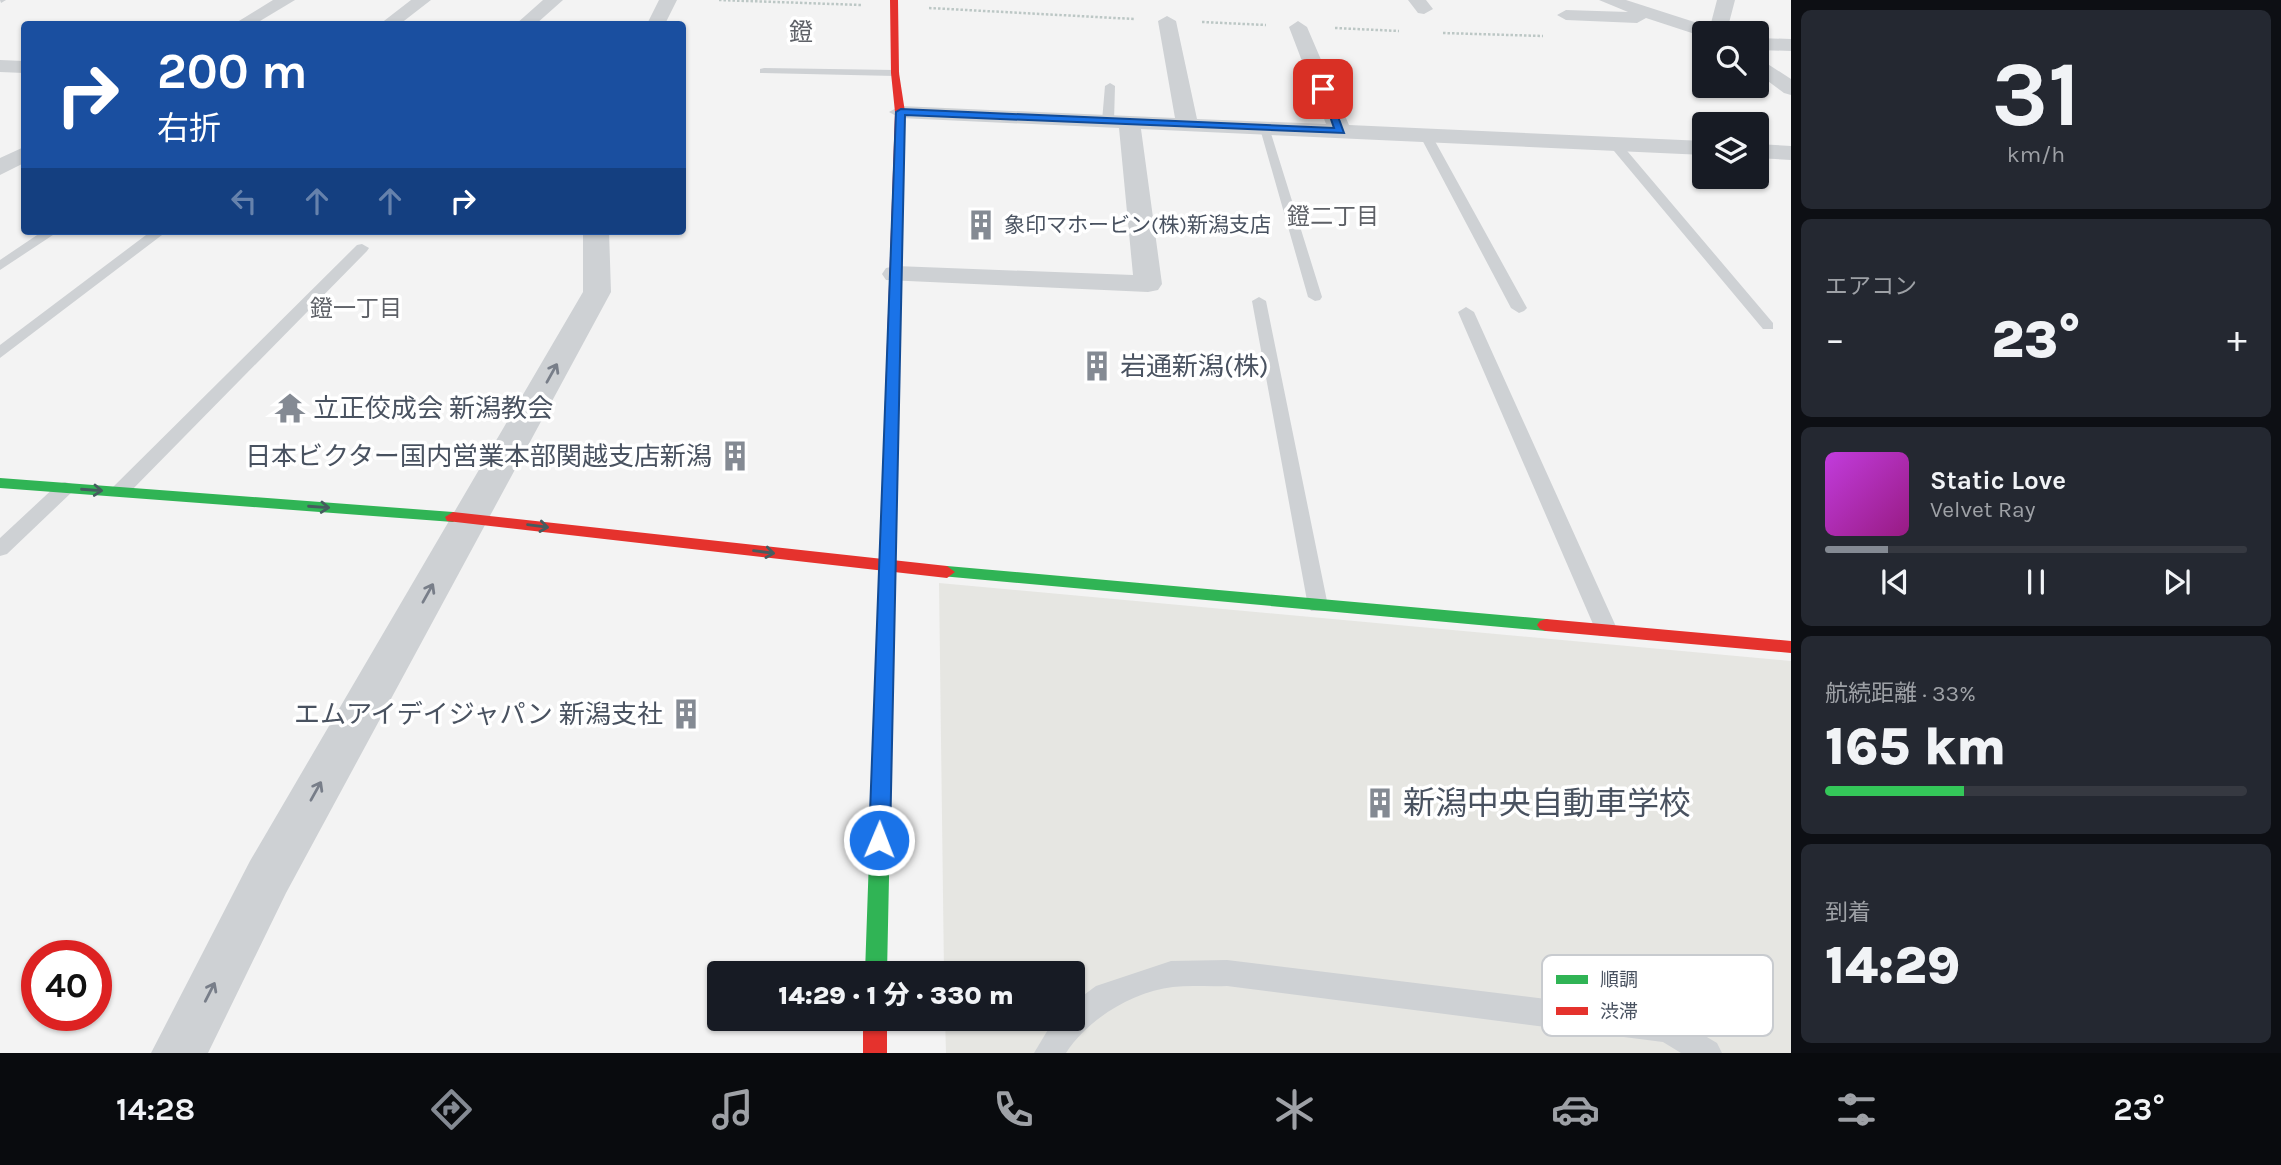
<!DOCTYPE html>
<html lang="ja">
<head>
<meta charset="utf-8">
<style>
	:root { --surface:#171b24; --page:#242831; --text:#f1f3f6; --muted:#9ea1a6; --line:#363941; --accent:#848a93 }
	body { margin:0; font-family:Karla,"Noto Sans JP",sans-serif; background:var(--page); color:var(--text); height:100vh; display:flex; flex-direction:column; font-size:26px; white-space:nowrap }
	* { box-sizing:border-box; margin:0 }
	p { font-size:23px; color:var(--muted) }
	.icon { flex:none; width:38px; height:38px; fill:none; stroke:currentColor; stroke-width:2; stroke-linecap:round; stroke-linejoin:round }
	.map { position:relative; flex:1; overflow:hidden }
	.sheet { display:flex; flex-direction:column; gap:10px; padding:10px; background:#0d0f14; width:490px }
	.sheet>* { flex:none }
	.hud { position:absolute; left:21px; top:21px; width:665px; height:214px; border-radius:7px; box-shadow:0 2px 5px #0004; background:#1a4fa0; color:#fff; overflow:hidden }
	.buttons { position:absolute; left:1692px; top:21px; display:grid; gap:14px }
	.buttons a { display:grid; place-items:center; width:77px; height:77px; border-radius:7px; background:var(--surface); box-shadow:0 2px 5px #0004; font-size:35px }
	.speed { position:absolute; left:21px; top:940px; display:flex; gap:14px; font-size:35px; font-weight:700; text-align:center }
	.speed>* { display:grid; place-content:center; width:91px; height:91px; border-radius:50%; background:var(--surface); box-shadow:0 2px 5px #0004; line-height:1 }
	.speed .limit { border:10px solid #d22; background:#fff; color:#111 }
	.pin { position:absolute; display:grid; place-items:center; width:60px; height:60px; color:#fff; margin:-30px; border-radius:14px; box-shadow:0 4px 10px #0006 }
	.me { position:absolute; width:77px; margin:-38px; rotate:1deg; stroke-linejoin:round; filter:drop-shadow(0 0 5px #0008) }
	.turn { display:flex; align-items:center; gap:24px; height:147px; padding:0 21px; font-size:32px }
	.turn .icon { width:91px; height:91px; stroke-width:2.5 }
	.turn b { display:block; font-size:49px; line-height:60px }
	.lanes { display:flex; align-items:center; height:66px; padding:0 21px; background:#0003; justify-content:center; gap:35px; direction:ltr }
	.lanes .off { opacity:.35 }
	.big { font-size:52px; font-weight:800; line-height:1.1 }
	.sheet .widget { flex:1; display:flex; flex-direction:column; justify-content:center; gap:10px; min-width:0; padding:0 24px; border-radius:10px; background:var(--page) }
	.sheet .dial { align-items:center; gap:0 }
	.dial b { font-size:91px; line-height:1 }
	.song { display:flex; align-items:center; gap:21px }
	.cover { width:84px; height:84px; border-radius:10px; background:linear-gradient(135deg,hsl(290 70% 55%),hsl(310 70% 35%)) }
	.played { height:7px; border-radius:4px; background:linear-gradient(90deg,var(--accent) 15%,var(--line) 15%) }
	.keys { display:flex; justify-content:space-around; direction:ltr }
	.heat { display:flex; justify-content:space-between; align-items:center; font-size:38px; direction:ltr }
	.charge { height:10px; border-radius:5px; background:linear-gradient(90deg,#34c759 33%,var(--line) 0) }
	.trip { position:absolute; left:707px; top:961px; width:378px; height:70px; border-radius:7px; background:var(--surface); box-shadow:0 2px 5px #0004; font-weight:800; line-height:70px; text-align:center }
	.dock { display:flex; height:112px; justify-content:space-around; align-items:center; background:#090b0e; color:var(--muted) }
	.dock .icon { width:49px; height:49px }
	.dock .selected { color:var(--accent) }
	.dock b { font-size:32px; color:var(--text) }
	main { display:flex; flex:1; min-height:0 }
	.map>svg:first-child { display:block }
	.commercial { fill:#e6e6e2 }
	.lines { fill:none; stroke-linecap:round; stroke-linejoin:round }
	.path { stroke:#bcc7c5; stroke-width:2.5; stroke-dasharray:2.5 2; stroke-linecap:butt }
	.lane { fill:#ced1d4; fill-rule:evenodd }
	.street { fill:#ced1d4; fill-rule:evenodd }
	.fast { fill:#30b455; fill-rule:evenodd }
	.jam { fill:#e5322d; fill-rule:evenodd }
	.oneway { stroke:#787e89 }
	.oneway2 { stroke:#465c5f }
	.route { fill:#1a73e8; stroke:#114b97; stroke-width:2 }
	.labels { text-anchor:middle; stroke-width:7; stroke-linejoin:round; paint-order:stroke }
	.far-poi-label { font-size:21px; fill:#495260; stroke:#fff; text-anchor:start }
	.far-neighbourhood-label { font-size:23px; fill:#5e6167; stroke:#fff }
	.far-quarter-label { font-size:24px; fill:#5e6167; stroke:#fff }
	.poi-label { font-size:26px; fill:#495260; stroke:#fff; text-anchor:start }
	.near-poi-label { font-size:32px; fill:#495260; stroke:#fff; text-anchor:start }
	.key { fill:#fff; stroke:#c8cbcf; stroke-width:2 }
	.key-label { font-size:19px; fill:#495260 }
</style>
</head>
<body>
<main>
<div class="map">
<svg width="1791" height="1053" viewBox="0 0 1791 1053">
	<rect width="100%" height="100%" fill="#f3f3f3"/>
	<path class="commercial" d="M 939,583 L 1791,661 L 1791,1053 L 946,1053 L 945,1019 L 1073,1018 L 1073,973 L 944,973 Z"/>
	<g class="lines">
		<path class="path" d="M 719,0 L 861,5
			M 929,8 L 1134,19
			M 1202,22 L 1266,25
			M 1335,28 L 1399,31
			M 1443,33 L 1543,36"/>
		<path class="lane" d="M 0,0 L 6,0 L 1,3 Z
			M 764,68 L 895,70 L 900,73 L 895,76 L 760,73 L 760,69 Z
			M 1110,83 L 1115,86 L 1114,121 L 1108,124 L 1102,121 L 1105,86 Z
			M 1259,125 L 1269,127 L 1322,297 L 1320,300 L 1315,301 L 1308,297 Z
			M 1421,132 L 1431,134 L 1527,308 L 1524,311 L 1519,313 L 1511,308 L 1419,134 Z
			M 1609,139 L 1617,139 L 1773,323 L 1773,329 L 1763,329 L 1609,145 Z
			M 43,231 L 59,231 L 0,270 L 0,260 Z
			M 150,232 L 162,235 L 0,358 L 0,345 Z
			M 362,244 L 369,248 L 367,251 L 126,496 L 112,496 L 110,492 L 112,488 L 357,245 Z
			M 1259,297 L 1266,301 L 1328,606 L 1325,611 L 1311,611 L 1308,606 L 1252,301 Z
			M 1466,307 L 1474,312 L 1618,631 L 1615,636 L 1599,636 L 1596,631 L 1458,312 Z
			M 65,482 L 72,484 L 74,488 L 72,492 L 7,554 L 0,556 L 0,538 L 58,484 Z
			M 1227,960 L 1668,1014 L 1717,1043 L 1722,1053 L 1681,1053 L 1663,1042 L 1227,986 C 1209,987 1191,985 1173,987 C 1132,992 1088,1019 1066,1053 L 1034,1053 L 1055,1018 L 1073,1018 L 1073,1003 L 1096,986 L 1171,961 Z"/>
		<path class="street" d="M 273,0 L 295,0 L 255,24 L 234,24 Z
			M 411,0 L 431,0 L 400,24 L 380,24 Z
			M 543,0 L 563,0 L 536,24 L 516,24 Z
			M 659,0 L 677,0 L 665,24 L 647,24 Z
			M 1408,0 L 1426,0 L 1433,9 L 1424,14 L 1418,13 Z
			M 1599,0 L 1626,0 L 1713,28 L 1711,23 L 1717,0 L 1735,0 L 1729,23 L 1734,33 L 1704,33 L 1704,37 L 1646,18 L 1637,23 L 1566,20 L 1557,15 L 1566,10 L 1628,12 Z
			M 1167,16 L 1176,21 L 1197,119 L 1326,124 L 1289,27 L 1298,21 L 1307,27 L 1349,125 L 1704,141 L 1704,155 L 1141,129 L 1162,284 L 1158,290 L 1148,292 L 886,280 L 882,274 L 886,268 L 896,266 L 1133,275 L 1119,128 L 900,118 L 889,112 L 900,106 L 1175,118 L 1158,21 Z
			M 1757,38 L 1791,39 L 1791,51 L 1757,50 Z
			M 1757,57 L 1791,79 L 1791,95 L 1784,93 L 1757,73 Z
			M 0,60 L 24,61 L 24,73 L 0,72 Z
			M 1757,144 L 1791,146 L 1791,160 L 1757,158 Z
			M 24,147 L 24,163 L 0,175 L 0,158 Z
			M 583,231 L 609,231 L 611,292 L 286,893 L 208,1053 L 151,1053 L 250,861 L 583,292 Z"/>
		<path class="fast" d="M 892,396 L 899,400 L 887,973 L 865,973 L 885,400 Z
			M 0,478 L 453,512 L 461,517 L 453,522 L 0,488 Z
			M 947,566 L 1546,619 L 1552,621 L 1555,625 L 1552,629 L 1546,631 L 941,576 L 939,572 L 941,568 Z"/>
		<path class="jam" d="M 890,0 L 898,0 L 899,73 L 905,112 L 899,400 L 892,404 L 885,400 L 895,112 L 891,73 Z
			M 453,512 L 947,566 L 955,572 L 947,578 L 447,521 L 445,517 Z
			M 1546,619 L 1791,641 L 1791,653 L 1546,631 L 1540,629 L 1537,625 L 1540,621 Z
			M 863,1018 L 887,1018 L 887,1053 L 863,1053 Z"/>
	</g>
	<defs><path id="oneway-shaft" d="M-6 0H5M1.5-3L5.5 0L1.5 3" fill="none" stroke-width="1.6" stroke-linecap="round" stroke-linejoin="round" transform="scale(1.75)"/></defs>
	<g class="oneway">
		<use href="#oneway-shaft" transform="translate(552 373) rotate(-61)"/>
		<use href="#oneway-shaft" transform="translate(428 593) rotate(-61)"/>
		<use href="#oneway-shaft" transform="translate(316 791) rotate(-61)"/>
		<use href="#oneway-shaft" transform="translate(210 992) rotate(-63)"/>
	</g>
	<g class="oneway2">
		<use href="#oneway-shaft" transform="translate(92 490) rotate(4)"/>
		<use href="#oneway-shaft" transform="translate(319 507) rotate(4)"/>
		<use href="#oneway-shaft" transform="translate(538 526) rotate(7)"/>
		<use href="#oneway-shaft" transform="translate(764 552) rotate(7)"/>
	</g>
	<path class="route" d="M 1320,87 L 1328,89 L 1344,133 L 905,115 L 890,840 L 887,847 L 879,849 L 872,847 L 869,840 L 896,112 L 901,109 L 1334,128 Z"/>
	<defs>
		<g id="building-bare" transform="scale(2.415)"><path d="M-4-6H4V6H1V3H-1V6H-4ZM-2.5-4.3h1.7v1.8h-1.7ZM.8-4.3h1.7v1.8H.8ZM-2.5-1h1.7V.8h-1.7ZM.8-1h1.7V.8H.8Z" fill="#848a93" stroke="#fff" stroke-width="2.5" paint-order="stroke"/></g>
		<g id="temple-bare" transform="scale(2.415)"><path d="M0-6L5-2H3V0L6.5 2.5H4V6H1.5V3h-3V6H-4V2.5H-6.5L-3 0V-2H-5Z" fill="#848a93" stroke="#fff" stroke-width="2.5" paint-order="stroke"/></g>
	</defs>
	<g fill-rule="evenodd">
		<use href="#building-bare" x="981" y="225"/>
		<use href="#building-bare" x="1097" y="366"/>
		<use href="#temple-bare" x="290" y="408"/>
		<use href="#building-bare" x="735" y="456"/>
		<use href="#building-bare" x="686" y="714"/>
		<use href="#building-bare" x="1380" y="803"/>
	</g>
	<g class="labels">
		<g class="far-poi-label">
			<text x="1004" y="232">象印マホービン(株)新潟支店</text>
		</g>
		<g class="far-neighbourhood-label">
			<text x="1333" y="224">鐙二丁目</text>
			<text x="356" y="316">鐙一丁目</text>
		</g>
		<g class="far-quarter-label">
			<text x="801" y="40">鐙</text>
		</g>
		<g class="poi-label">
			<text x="1120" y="375">岩通新潟(株)</text>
			<text x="313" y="417">立正佼成会 新潟教会</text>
			<text x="712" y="465" text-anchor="end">日本ビクター国内営業本部関越支店新潟</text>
			<text x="663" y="723" text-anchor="end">エムアイデイジャパン 新潟支社</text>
		</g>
		<g class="near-poi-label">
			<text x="1403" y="814">新潟中央自動車学校</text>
		</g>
	</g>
	<rect x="1542" y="955" width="231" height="81" rx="10" class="key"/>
	<rect x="1556" y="975" width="32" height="9" fill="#30b455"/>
	<rect x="1556" y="1007" width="32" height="8" fill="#e5322d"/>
	<g class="key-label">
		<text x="1600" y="986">順調</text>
		<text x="1600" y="1018">渋滞</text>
	</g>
</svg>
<div class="buttons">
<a><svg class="icon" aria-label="search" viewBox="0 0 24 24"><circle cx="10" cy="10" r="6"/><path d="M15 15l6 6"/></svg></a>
<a><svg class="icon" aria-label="layers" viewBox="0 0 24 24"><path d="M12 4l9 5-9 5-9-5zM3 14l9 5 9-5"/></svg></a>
</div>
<div class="speed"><div class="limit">40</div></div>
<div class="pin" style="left:1323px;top:89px;background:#d93025"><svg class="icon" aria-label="arrive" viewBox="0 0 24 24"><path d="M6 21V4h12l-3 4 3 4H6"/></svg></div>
<svg class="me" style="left:879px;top:840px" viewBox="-20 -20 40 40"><circle r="17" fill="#1a73e8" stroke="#fff" stroke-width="3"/><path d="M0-11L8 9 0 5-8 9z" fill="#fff"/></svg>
<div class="trip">14:29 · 1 分 · 330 m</div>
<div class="hud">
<div class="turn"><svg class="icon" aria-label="right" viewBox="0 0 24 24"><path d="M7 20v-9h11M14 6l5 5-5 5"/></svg><div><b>200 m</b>右折</div></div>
<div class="lanes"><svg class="icon off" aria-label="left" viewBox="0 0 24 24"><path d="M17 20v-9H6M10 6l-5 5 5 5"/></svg><svg class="icon off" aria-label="ahead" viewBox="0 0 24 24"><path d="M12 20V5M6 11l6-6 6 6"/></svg><svg class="icon off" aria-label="ahead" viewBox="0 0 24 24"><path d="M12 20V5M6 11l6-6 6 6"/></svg><svg class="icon" aria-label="right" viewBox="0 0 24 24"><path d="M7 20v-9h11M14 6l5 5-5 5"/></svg></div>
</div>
</div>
<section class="sheet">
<div class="widget dial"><b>31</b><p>km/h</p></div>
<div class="widget"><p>エアコン</p>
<div class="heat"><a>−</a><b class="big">23°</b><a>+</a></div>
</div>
<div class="widget">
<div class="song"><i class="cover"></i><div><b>Static Love</b><p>Velvet Ray</p></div></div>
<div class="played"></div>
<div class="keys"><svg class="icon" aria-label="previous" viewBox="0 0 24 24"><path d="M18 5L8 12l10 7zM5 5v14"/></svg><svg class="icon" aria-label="pause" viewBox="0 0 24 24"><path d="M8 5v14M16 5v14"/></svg><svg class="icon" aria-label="next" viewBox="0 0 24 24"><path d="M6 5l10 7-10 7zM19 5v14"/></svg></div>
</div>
<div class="widget"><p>航続距離 · 33%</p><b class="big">165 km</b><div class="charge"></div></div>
<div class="widget"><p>到着</p><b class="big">14:29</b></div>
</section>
</main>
<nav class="dock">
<b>14:28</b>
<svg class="icon selected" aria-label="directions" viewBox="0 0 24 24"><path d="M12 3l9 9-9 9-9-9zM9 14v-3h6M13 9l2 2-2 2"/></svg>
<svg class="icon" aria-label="music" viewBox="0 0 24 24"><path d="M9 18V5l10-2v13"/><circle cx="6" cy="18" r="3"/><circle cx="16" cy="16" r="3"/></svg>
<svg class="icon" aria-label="phone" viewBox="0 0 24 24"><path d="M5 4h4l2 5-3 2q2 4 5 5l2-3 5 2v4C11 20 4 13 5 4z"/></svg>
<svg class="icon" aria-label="climate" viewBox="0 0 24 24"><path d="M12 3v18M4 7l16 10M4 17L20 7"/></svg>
<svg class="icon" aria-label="car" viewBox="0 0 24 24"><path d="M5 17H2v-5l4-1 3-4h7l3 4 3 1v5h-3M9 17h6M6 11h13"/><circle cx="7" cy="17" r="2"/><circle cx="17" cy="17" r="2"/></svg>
<svg class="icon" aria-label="filters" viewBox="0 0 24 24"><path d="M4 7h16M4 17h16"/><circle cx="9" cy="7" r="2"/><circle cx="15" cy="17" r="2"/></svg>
<b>23°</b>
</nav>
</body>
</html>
